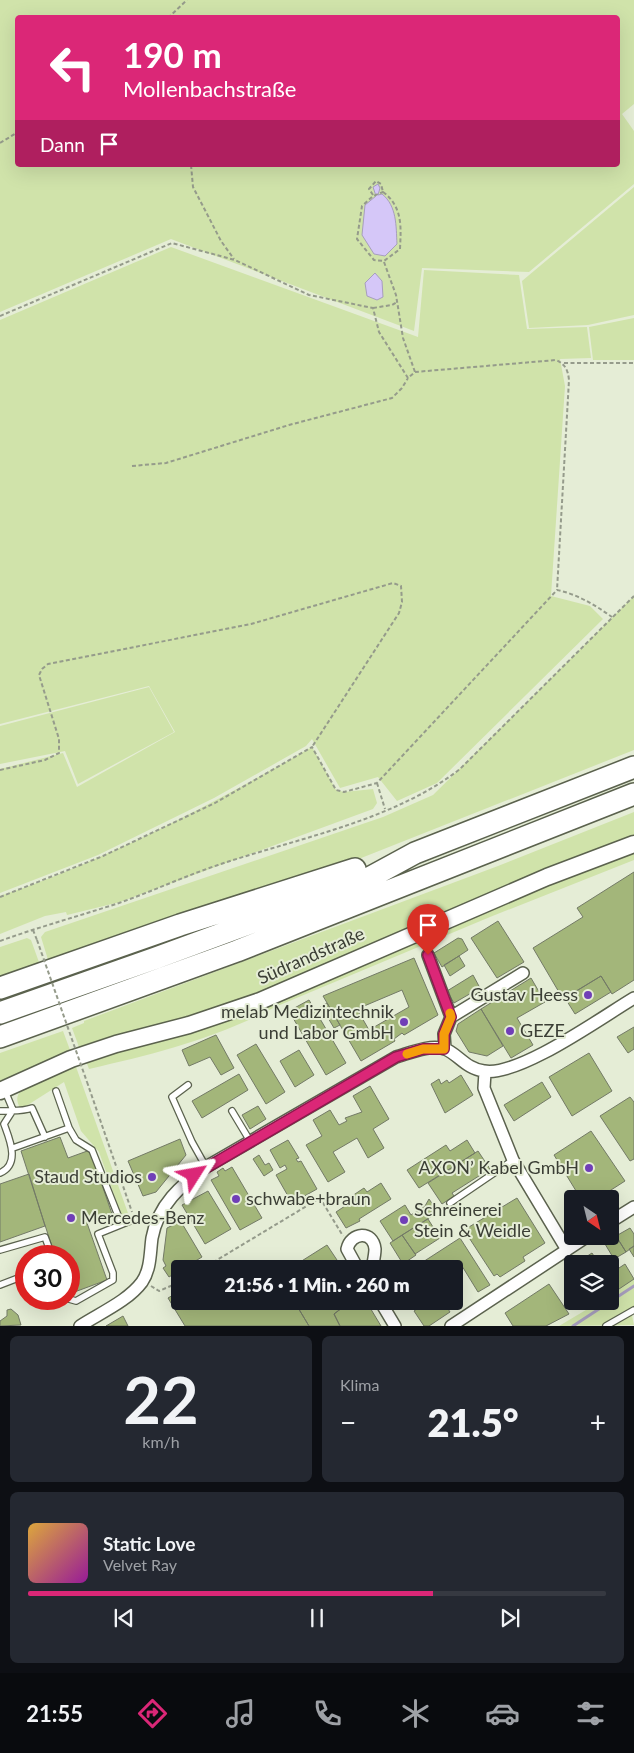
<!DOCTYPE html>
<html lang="de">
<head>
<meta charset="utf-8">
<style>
	:root { --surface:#171b24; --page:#242831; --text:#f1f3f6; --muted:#9ea1a6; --line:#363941; --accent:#db2777 }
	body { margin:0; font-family:Lato,sans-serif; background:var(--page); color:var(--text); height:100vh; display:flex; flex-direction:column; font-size:19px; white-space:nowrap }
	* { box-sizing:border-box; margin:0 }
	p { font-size:16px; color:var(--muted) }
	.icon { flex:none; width:28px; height:28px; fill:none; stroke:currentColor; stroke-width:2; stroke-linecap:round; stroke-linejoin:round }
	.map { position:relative; height:1326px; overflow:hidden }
	.sheet { display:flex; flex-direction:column; gap:10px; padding:10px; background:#0d0f14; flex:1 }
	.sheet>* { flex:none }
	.banner { position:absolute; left:15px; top:15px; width:605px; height:152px; border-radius:5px; box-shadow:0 5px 20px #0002; background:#db2777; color:#fff; overflow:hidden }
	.needle { width:32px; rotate:145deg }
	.controls { position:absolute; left:564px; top:1190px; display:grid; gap:10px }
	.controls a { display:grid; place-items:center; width:55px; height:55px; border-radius:5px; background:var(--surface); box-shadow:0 5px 20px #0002; font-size:25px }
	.speed { position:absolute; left:15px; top:1245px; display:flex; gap:10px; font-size:25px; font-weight:700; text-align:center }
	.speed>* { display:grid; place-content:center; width:65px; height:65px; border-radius:50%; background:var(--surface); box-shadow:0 5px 20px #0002; line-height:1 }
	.speed .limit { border:8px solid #d22; background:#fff; color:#111 }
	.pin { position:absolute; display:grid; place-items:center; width:42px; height:42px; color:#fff; margin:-51px -21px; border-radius:50% 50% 50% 0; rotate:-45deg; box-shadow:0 0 5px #0007 }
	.pin .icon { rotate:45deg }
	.me { position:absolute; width:55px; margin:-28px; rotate:56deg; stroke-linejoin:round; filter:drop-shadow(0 0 4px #0008) }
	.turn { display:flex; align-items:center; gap:18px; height:105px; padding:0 25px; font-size:22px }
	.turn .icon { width:65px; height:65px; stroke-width:2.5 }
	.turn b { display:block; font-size:35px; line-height:42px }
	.then { display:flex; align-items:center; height:48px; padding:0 25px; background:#0003; gap:10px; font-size:19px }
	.big { font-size:38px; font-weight:800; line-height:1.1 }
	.sheet .tile { flex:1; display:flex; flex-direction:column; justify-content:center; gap:8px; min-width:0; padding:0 18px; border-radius:8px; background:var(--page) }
	.sheet .dial { align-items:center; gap:0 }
	.dial b { font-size:65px; line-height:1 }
	.song { display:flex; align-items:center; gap:15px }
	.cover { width:60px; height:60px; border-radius:8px; background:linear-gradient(135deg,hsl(40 70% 55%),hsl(300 70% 35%)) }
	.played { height:5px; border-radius:2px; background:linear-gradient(90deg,var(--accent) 70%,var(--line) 70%) }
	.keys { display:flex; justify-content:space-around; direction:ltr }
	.heat { display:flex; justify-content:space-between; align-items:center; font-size:28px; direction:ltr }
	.sheet .tiles { flex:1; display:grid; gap:10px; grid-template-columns:1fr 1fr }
	.tile:last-child { grid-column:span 2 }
	.trip { position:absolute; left:171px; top:1260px; width:292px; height:50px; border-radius:5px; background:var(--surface); box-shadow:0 5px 20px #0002; font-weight:800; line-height:50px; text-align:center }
	.tabs { display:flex; height:80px; justify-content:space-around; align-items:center; background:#090b0e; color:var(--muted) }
	.tabs .icon { width:35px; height:35px }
	.tabs .active { color:var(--accent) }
	.tabs b { font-size:22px; color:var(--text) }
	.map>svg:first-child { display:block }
	.green { fill:#d0e3aa; fill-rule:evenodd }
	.water { fill:#d5c7f8; stroke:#a79ebe }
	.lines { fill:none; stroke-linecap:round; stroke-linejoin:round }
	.stream { stroke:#a79ebe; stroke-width:3 }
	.building { fill:#a3b67a; stroke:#737a66; fill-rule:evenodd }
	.service-casing { stroke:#5b624e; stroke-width:8 }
	.minor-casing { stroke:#5b624e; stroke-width:14 }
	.secondary-casing { stroke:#5b624e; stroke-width:19 }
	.motorway-casing { stroke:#5b624e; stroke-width:24 }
	.path { stroke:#959b8b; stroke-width:2; stroke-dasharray:4 2.5; stroke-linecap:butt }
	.service { stroke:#fff; stroke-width:5.5 }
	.minor { stroke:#fff; stroke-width:11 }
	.secondary { stroke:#fff; stroke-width:16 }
	.motorway { stroke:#fff; stroke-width:21 }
	.path-bridge { stroke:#959b8b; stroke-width:2; stroke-dasharray:4 2.5; stroke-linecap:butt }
	.route-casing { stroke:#8e194d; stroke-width:12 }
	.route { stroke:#db2777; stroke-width:9 }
	.slow { stroke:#f59e0b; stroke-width:9 }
	.poi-dot { fill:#703fb7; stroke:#e5edd6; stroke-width:2 }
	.labels { text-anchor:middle; stroke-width:4; stroke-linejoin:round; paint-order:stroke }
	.street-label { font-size:18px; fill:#3b3e35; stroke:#e5edd6 }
	.poi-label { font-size:18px; fill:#3b3e35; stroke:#e5edd6; text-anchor:end }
</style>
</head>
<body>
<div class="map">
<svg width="634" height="1326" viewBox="0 0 634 1326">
	<rect width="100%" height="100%" fill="#e5edd6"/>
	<path class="green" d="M 0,0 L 634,0 L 634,104 L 622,114 L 634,131 L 634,184 L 529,272 L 422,268 L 414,331 L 171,239 L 0,312 ZM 18,18 L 618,18 L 618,165 L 18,165 Z
		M 634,187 L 634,315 L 588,325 L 529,328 L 522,281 Z
		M 171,247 L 418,337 L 424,270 L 519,275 L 527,329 L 587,327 L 591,358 L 560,359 L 565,386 L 551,596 L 590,606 L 603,619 L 437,783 L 397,801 L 378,777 L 340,788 L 312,739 L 306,746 L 214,798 L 98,855 L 0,893 L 0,769 L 63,753 L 77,787 L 175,732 L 149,686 L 0,724 L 0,320 Z
		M 634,318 L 634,360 L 593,360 L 589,327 Z
		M 634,596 L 634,750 L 336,868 L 49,963 L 41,937 L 45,932 L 383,817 L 433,795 Z
		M 149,687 L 174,732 L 78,784 L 65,751 L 0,764 L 0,726 Z
		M 312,747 L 336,790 L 344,792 L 373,789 L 377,803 L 373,809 L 120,902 L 67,915 L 66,912 L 45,916 L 0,934 L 0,896 C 110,859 212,804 312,747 Z
		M 634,812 L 634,839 L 304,977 L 182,1021 L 79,1047 L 72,1028 L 84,1023 L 84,1021 L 498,866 Z
		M 634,851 L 634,860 L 490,917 L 275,1007 C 215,1039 155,1054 89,1069 L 86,1061 Z
		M 27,938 L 31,940 L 40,965 L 0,977 L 0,947 Z
		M 63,1031 L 70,1050 L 0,1081 L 0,1053 Z
		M 75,1064 L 129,1216 L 127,1218 L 121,1214 L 99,1152 L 81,1131 L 64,1082 L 23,1108 L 20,1108 C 16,1100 16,1096 22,1089 Z
		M 634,1279 L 634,1309 L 631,1311 L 634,1325 L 559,1326 L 601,1301 L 610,1301 L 610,1295 Z"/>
	<path class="water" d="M 378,184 L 380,188 L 378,195 L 382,194 C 397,206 396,226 397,244 L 385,256 L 374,254 L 362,235 L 365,205 L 376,196 L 373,187 Z
		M 375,273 L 382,281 L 383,297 L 377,300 L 367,296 L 365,283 Z"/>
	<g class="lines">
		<path class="stream" d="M 573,1326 L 634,1286"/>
	</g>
	<path class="building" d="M 634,872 L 634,980 L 612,994 L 601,976 L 563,999 L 533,948 L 583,917 L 577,908 Z
		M 498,921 L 524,962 L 497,978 L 471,938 Z
		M 458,938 L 462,939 L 468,950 L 442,967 L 434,953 Z
		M 459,956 L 465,966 L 450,976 L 444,965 Z
		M 414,958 L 438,1015 L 404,1035 L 402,1033 L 394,1039 L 395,1041 L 361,1061 L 323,996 ZM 402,990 L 409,1007 L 369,1030 L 357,1009 Z
		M 473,975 L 480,988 L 454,1003 L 447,991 Z
		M 601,976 L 611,992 L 575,1014 L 565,998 Z
		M 531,978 L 545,1002 L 517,1018 L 533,1045 L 511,1058 L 481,1009 Z
		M 309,1000 L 346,1063 L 326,1075 L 289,1011 Z
		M 327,1003 L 340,1025 L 334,1028 L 321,1006 Z
		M 481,1009 L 503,1046 L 487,1056 L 469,1052 L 456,1031 L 458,1024 Z
		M 634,1027 L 634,1049 L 628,1053 L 617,1037 Z
		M 216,1035 L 234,1068 L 221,1075 L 210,1057 L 189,1066 L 182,1050 Z
		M 256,1044 L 285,1092 L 266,1104 L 237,1055 Z
		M 299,1050 L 314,1075 L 295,1087 L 280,1061 Z
		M 589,1053 L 612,1091 L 572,1116 L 549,1077 Z
		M 239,1074 L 248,1090 L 202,1118 L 192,1101 Z
		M 461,1075 L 473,1095 L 445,1113 L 431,1084 L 439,1079 L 441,1084 L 447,1080 L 449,1083 Z
		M 542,1082 L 551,1097 L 514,1121 L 504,1105 Z
		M 370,1086 L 389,1119 L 373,1129 L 384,1148 L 368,1158 L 357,1138 L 333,1152 L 345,1172 L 328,1182 L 306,1145 L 322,1136 L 313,1120 L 330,1110 L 339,1125 L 347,1121 L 345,1118 L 362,1112 L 353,1096 Z
		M 630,1097 L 634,1102 L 634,1159 L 630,1161 L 600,1116 Z
		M 258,1106 L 266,1119 L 250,1129 L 242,1115 Z
		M 591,1131 L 625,1181 L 597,1199 L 581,1199 L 554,1155 Z
		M 60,1137 L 68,1158 L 90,1150 L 112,1214 L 87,1223 L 107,1280 L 69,1294 L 69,1256 L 55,1256 L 21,1151 Z
		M 180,1139 L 186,1155 L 156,1192 L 143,1196 L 128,1161 Z
		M 288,1140 L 299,1158 L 296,1159 L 298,1162 L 301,1161 L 317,1189 L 292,1203 L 276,1175 L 287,1169 L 285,1165 L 280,1168 L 270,1150 Z
		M 467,1140 L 475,1153 L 419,1188 L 407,1170 L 446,1145 L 450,1151 Z
		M 478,1151 L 490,1169 L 452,1193 L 454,1196 L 442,1204 L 428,1183 Z
		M 259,1155 L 265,1165 L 269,1163 L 273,1170 L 264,1176 L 253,1159 Z
		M 232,1167 L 262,1218 L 240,1230 L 211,1180 L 219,1176 L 217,1172 L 223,1168 L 225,1171 Z
		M 29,1174 L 45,1226 L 0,1242 L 0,1184 Z
		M 381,1183 L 391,1199 L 359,1219 L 360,1221 L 346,1228 L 336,1212 L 351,1202 L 349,1198 L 364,1188 L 367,1192 Z
		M 208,1191 L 231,1229 L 205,1244 L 182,1205 Z
		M 517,1198 L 545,1243 L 523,1257 L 525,1261 L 500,1277 L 497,1274 L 494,1276 L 464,1230 Z
		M 429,1199 L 436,1209 L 430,1213 L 432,1216 L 393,1241 L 380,1221 L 405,1205 L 411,1215 L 425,1206 Z
		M 177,1215 L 202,1257 L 169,1277 L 163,1268 L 166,1266 L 163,1260 L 167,1228 L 173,1225 L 170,1220 Z
		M 428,1219 L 440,1238 L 415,1254 L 402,1235 Z
		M 630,1228 L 634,1234 L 634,1246 L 626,1252 L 616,1236 Z
		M 402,1235 L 416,1255 L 403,1264 L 390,1243 Z
		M 616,1236 L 626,1252 L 614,1259 L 605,1244 Z
		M 460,1238 L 490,1285 L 478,1292 L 462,1266 L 455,1270 L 412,1269 Z
		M 327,1245 L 343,1269 L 289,1269 Z
		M 634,1246 L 634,1257 L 629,1249 Z
		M 592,1253 L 599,1264 L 579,1264 L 578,1262 Z
		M 234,1264 L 237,1269 L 226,1269 Z
		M 625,1264 L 634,1279 L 610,1295 L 610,1274 Z
		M 549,1284 L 569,1314 L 546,1326 L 513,1326 L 505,1313 Z
		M 180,1291 L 180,1301 L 294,1301 L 309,1326 L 185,1326 L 168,1298 Z
		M 294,1301 L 351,1301 L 334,1314 L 340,1326 L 309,1326 Z
		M 351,1301 L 366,1301 L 381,1326 L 340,1326 L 334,1314 Z
		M 429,1301 L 443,1301 L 450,1312 L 429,1326 L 424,1326 L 414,1311 Z
		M 578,1301 L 601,1301 L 590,1308 L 587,1304 L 582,1307 Z
		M 11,1309 L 18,1315 L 21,1325 L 0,1326 L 0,1321 L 7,1316 L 7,1310 Z
		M 123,1316 L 128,1326 L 106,1326 Z"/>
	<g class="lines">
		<g class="service-casing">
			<path id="service" d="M 188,1085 L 172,1097 L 192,1142 L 206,1167
				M 56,1091 L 69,1128
				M 0,1111 C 12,1110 21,1112 32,1108 L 45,1137
				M 232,1111 L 250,1141
				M 13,1148 L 69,1128 L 76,1140 L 92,1150 L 121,1223
				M 0,1173 C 21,1164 9,1138 4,1124 L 13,1110 L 5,1091
				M 450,1203 L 513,1160
				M 0,1250 L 45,1237 L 52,1256
				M 0,1285 L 26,1275
				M 69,1299 L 76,1301 L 113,1280 L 113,1273 L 98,1234 L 135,1219
				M 606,1326 L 634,1310"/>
		</g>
		<g class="minor-casing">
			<path id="minor" d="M 428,955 L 451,1017
				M 445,1049 L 444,1034 L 451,1017 L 523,973
				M 485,1072 L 484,1088 L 513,1160 L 567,1250
				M 610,1222 L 634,1207
				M 358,1269 L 347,1249 C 351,1232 373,1230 375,1249 C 375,1255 373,1263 372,1269
				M 380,1301 L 395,1326
				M 80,1326 C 100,1313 128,1301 142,1282 C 151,1269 150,1252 152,1238 C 158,1205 181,1185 206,1167 L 396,1057 C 410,1053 430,1044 445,1049 C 458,1054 466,1069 484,1071 C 519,1077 602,1017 634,998
				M 451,1326 L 588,1236"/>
		</g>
		<g class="secondary-casing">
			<path id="secondary" d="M 0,1091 L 71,1059 L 116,1044 L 189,1025 L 260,1001 L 547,877 L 634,844"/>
		</g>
		<g class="motorway-casing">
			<path id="motorway" d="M 0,988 L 180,925 L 355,869
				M 0,1013 L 156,958 L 324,896 L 369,878 L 415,853 L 634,767
				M 0,1037 L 237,951 L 634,794"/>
		</g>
		<path class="path" d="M 168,18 L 187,0
			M 0,143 L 18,132
			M 191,165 L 193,187 L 221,241 L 234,259
			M 383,192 C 403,207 401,227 400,249 L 384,261 L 374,260 L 357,239 L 362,206 L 373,196 Z
			M 373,195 L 369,189 L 376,181 L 381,184 L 383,192
			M 384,262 L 396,295 L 403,338 L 415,372
			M 373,308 L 392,305 L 397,302
			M 0,316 L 172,243 L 235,260 L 309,295 L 373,308 L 379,332 L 408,378 L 415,372 L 556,360 C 565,364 568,370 569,380 L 557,590
			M 564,363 L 634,363
			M 132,466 L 166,463 L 289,425 L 392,398 L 402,388 L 408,378
			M 0,770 L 45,760 L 59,753 L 59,739 L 39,675 L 42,669 L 48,664 L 251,624 L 393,583 L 401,586 L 402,602 L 399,613 L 312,747
			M 377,783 L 385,809
			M 0,897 L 103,856 L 215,803 L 312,747 L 336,790 L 344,792 L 377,783 L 557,590 C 577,594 595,605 612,617
			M 33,930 L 37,940
			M 0,941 C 39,927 79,916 119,903 C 153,891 185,876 218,865 C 298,838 393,821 460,769 L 634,596
			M 87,1082 L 132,1212
			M 202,1269 L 320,1198 L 343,1236
			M 151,1286 L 159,1291 L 180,1282"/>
		<use href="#service" class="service"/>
		<use href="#minor" class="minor"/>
		<use href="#secondary" class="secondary"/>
		<use href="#motorway" class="motorway"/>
		<path class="path-bridge" d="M 37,940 L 87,1082"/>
	</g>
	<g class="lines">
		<g class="route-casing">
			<path id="route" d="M 194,1175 L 396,1057 L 423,1049 L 444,1049 L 444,1034 L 451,1017 L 428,955"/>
		</g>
		<use href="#route" class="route"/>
		<path class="slow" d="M 407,1054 L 423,1049 L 444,1049 L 444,1034 L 451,1017 L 450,1013"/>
	</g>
	<g class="poi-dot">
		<circle cx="588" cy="995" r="5"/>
		<circle cx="404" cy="1022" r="5"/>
		<circle cx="510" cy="1031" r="5"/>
		<circle cx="589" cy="1168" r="5"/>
		<circle cx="152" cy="1177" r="5"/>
		<circle cx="236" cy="1199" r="5"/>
		<circle cx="71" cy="1218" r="5"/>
		<circle cx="404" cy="1220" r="5"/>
	</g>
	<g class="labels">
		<g class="street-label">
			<text transform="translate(311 956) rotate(-24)" y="6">Südrandstraße</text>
		</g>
		<g class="poi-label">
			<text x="578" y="1001">Gustav Heess</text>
			<text x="394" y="1018">melab Medizintechnik<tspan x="394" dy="21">und Labor GmbH</tspan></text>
			<text x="520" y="1037" text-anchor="start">GEZE</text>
			<text x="579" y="1174">AXON’ Kabel GmbH</text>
			<text x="142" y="1183">Staud Studios</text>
			<text x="246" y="1205" text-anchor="start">schwabe+braun</text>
			<text x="414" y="1216" text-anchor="start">Schreinerei<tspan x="414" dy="21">Stein &amp; Weidle</tspan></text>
			<text x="81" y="1224" text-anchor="start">Mercedes-Benz</text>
		</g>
	</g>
</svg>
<div class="controls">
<a><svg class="needle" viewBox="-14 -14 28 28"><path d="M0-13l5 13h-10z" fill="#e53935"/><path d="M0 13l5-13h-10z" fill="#9ea1a6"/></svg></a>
<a><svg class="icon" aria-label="layers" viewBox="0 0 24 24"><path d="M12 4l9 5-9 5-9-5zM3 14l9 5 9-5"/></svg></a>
</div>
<div class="speed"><div class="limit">30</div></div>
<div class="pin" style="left:428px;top:955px;background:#d93025"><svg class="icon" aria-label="arrive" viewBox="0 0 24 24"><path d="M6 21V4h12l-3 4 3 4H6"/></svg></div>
<svg class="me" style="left:194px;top:1175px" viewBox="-20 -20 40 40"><path d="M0-17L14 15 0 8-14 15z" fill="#db2777" stroke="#fff" stroke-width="4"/></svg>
<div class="trip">21:56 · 1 Min. · 260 m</div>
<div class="banner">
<div class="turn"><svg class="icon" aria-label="left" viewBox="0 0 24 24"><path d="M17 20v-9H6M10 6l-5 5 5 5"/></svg><div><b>190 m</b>Mollenbachstraße</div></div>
<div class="then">Dann<svg class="icon" aria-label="arrive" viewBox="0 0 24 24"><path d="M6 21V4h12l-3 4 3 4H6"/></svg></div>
</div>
</div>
<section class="sheet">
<div class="tiles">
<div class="tile dial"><b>22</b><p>km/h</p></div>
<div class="tile"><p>Klima</p>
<div class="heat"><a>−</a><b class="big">21.5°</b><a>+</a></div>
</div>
<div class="tile">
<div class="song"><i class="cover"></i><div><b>Static Love</b><p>Velvet Ray</p></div></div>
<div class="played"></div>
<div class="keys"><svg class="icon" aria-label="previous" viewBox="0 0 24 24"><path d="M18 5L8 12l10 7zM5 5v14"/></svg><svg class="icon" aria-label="pause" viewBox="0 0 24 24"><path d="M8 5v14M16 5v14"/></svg><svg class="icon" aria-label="next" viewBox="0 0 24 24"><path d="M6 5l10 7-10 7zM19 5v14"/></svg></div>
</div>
</div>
</section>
<nav class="tabs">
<b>21:55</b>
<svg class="icon active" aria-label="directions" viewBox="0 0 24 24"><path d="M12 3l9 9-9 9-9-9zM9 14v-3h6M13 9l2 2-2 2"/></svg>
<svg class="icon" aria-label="music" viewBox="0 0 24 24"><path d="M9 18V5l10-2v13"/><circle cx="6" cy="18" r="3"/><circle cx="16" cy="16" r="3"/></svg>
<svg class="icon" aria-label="phone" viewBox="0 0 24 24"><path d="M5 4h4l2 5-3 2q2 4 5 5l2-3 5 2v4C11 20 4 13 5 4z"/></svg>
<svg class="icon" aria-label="climate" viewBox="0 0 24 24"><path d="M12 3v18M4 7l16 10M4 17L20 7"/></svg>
<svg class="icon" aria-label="car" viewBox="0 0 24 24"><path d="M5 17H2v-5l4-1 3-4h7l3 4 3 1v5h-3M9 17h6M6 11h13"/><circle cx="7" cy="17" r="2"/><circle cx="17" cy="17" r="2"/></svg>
<svg class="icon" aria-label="filters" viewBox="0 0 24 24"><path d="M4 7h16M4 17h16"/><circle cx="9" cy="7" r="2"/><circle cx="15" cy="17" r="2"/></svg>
</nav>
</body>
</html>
